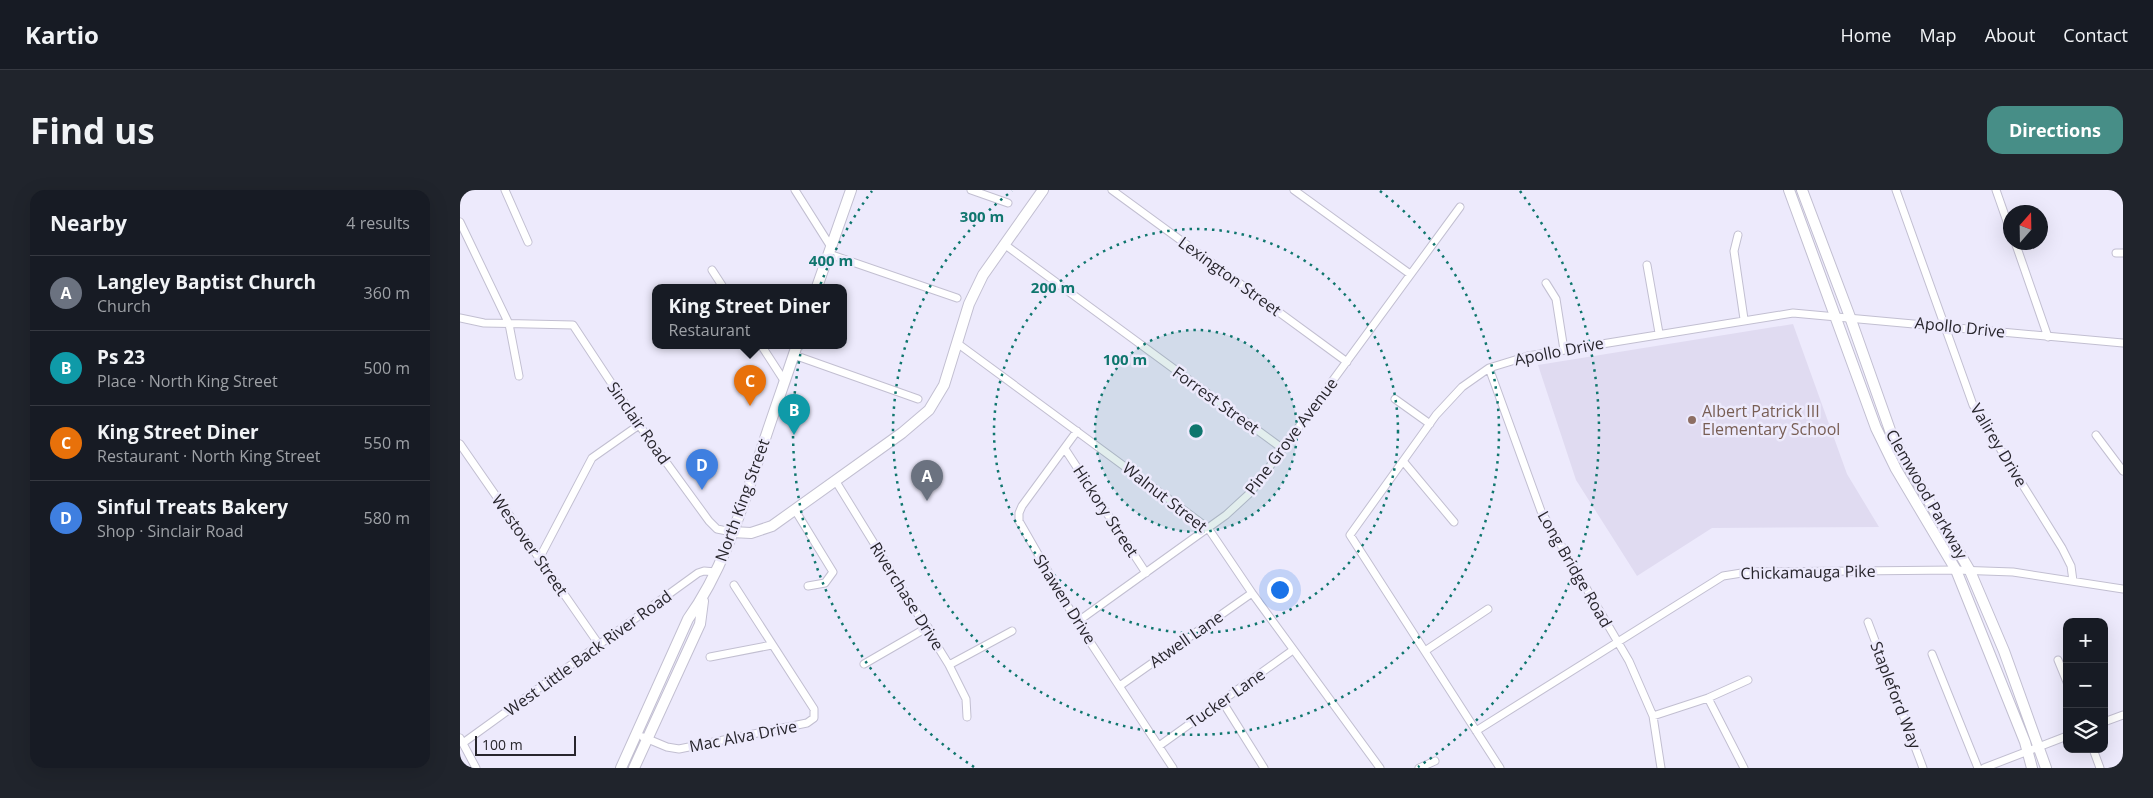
<!DOCTYPE html>
<meta charset="utf-8">
<style>
body{margin:0;font-family:"Open Sans",sans-serif;background:#20242c;color:#f1f3f6}
.controls{position:absolute;right:15px;bottom:15px;display:grid;overflow:hidden;border-radius:10px;box-shadow:0 5px 20px #0002}
.controls button{width:45px;height:45px;display:grid;place-items:center;padding:0;border:0;border-bottom:1px solid #363941;background:#171b24;color:#f1f3f6;font:25px sans-serif}
.compass{position:absolute;left:1543px;top:15px;width:45px;height:45px;border-radius:50%;background:#171b24;box-shadow:0 5px 20px #0002;rotate:20deg}
.scale{position:absolute;left:15px;bottom:12px;width:101px;box-sizing:border-box;padding-left:5px;border:2px solid #28262d;border-top:0;font-size:14px;line-height:18px;white-space:nowrap;color:#28262d;-webkit-text-stroke:4px #edeafc;paint-order:stroke}
.you{position:absolute;left:819px;top:399px;width:18px;height:18px;margin:-12px;border:4px solid #fff;border-radius:50%;background:#1a73e8;box-shadow:0 0 0 8px #1a73e833}
.badge{display:grid;place-items:center;width:32px;height:32px;border-radius:50%;background:#478e87;color:#fff;font-size:16px;font-weight:700}
.pin{position:absolute;translate:-50% -41px;filter:drop-shadow(0 1px 2px #0008)}
.pin::after{content:'';position:absolute;top:26px;width:18px;height:15px;background:inherit;clip-path:polygon(0 0,100% 0,50% 100%)}
.popup{position:absolute;left:192px;top:94px;width:195px;height:65px;box-sizing:border-box;display:grid;place-content:center;border-radius:10px;background:#171b24;filter:drop-shadow(0 1px 4px #0005);font-size:16px;white-space:nowrap;color:#9ea1a6}
.popup b{font-size:19px;color:#f1f3f6}
.popup::after{content:'';position:absolute;left:50%;top:100%;margin-left:-10px;border:10px solid transparent;border-top-color:#171b24}
.list{margin:0;padding:0;list-style:none}
h2{display:flex;justify-content:space-between;align-items:center;height:65px;margin:0;padding:0 20px;font-size:21px}
h2 small{font-size:16px;font-weight:400;color:#9ea1a6}
.list li{display:grid;grid-template-columns:32px 1fr auto;gap:15px;align-items:center;box-sizing:border-box;height:75px;padding:0 20px;border-top:1px solid #363941}
.list b{display:block;font-size:19px;white-space:nowrap}
.list p{margin:0;font-size:16px;white-space:nowrap;color:#9ea1a6}
.list em{font-size:16px;font-style:normal;color:#9ea1a6}
.icon{flex:none;width:28px;height:28px;fill:none;stroke:currentColor;stroke-width:2;stroke-linecap:round;stroke-linejoin:round}
.map{position:relative;flex:none;width:1663px;height:578px;overflow:hidden;border-radius:15px}
header{display:flex;align-items:center;gap:30px;box-sizing:border-box;height:70px;padding:0 25px;background:#171b24;border-bottom:1px solid #363941}
header strong{font-size:24px}
nav{display:flex;gap:28px;margin-inline-start:auto;font-size:18px}
.intro{display:flex;align-items:center;justify-content:space-between;box-sizing:border-box;height:120px;padding:0 30px}
h1{margin:0;font-size:35px}
.button{padding:12px 22px;border-radius:15px;background:#478e87;color:#fff;font-size:18px;font-weight:700}
main{display:flex;gap:30px;padding:0 30px}
aside{flex:1;background:#171b24;border-radius:15px;box-shadow:0 5px 20px #0002}
.map>svg:first-child{display:block}
</style>
<header>
<strong>Kartio</strong>
<nav><a>Home</a><a>Map</a><a>About</a><a>Contact</a></nav>
</header>
<div class="intro"><h1>Find us</h1><a class="button">Directions</a></div>
<main>
<aside>
<h2>Nearby<small>4 results</small></h2>
<ul class="list">
<li><span class="badge" style="background:#6b7280">A</span><div><b>Langley Baptist Church</b><p>Church</p></div><em>360 m</em></li>
<li><span class="badge" style="background:#0f9aa8">B</span><div><b>Ps 23</b><p>Place · North King Street</p></div><em>500 m</em></li>
<li><span class="badge" style="background:#e8710a">C</span><div><b>King Street Diner</b><p>Restaurant · North King Street</p></div><em>550 m</em></li>
<li><span class="badge" style="background:#3f7fe0">D</span><div><b>Sinful Treats Bakery</b><p>Shop · Sinclair Road</p></div><em>580 m</em></li>
</ul>
</aside>
<div class="map">
<svg width="1663" height="578" viewBox="0 0 1663 578">
<rect width="100%" height="100%" fill="#edeafc"/>
<path fill="#e0dbf1" d="M 1333,134 L 1387,284 L 1419,337 L 1252,338 L 1177,386 L 1116,290 L 1078,175 Z"/>
<g fill="none" stroke-linecap="round" stroke-linejoin="round">
<defs>
<path id="street" d="M 45,0 L 68,52
M 335,0 L 371,57
M 511,0 L 548,13
M 652,0 L 887,172
M 834,0 L 950,84
M 1436,0 L 1513,215 L 1602,358 L 1611,376 L 1613,391
M 1536,0 L 1550,40
M 0,32 L 49,134 L 59,186
M 1278,45 L 1274,61 L 1284,129
M 1555,52 L 1588,147
M 544,54 L 823,259
M 1656,63 L 1663,63
M 369,64 L 497,108
M 1187,75 L 1199,143
M 252,80 L 263,97
M 1086,93 L 1096,109 L 1104,160
M 0,128 L 24,133 L 113,135 L 179,235 L 249,331 L 257,339 L 272,342
M 497,153 L 748,338 L 792,403 L 920,578
M 301,155 L 325,192
M 334,165 L 458,209
M 1029,178 L 1081,321 L 1169,471 L 1193,526 L 1201,578
M 935,209 L 970,234
M 617,241 L 562,316 L 559,323 L 559,331 L 617,432 L 713,578
M 1636,245 L 1663,281
M 0,254 L 140,456
M 605,259 L 686,383
M 943,271 L 994,332
M 375,290 L 489,475 L 506,509 L 507,527
M 335,320 L 373,382 L 365,393 L 348,396
M 80,367 L 132,268 L 179,235
M 617,432 L 766,325 L 791,302 L 1000,17
M 1408,432 L 1463,578
M 965,461 L 1028,419
M 1472,464 L 1518,578
M 250,467 L 312,455
M 1598,470 L 1607,492
M 404,474 L 468,437
M 489,475 L 552,441
M 661,495 L 792,403
M 1248,508 L 1284,578
M 762,511 L 804,578
M 1193,526 L 1248,508 L 1288,490
M 1644,532 L 1663,525
M 1016,541 L 1263,386 L 1288,382 L 1496,380 L 1553,382 L 1663,399
M 183,547 L 207,557 L 219,559 L 347,533 L 354,528 L 354,519 L 274,395
M 0,548 L 16,578
M 3,553 L 238,383 L 244,381 L 256,382
M 699,556 L 833,460
M 1633,559 L 1640,578
M 959,578 L 975,571
M 1040,578 L 890,345 L 976,225 L 1002,197 L 1029,178 L 1068,166 L 1333,123 L 1663,153
M 1524,578 L 1607,546"/>
<path id="secondary" d="M 1329,0 L 1416,238 L 1436,279 L 1496,380 L 1565,552 L 1572,578
M 1342,0 L 1390,127 L 1431,243 L 1447,274 L 1510,381 L 1544,461 L 1586,578
M 357,97 L 391,0
M 272,342 L 291,343 L 312,336 L 442,243 L 469,220 L 484,195 L 509,114 L 523,85 L 583,0
M 161,578 L 228,429 C 263,380 281,321 300,264 C 312,227 325,191 337,155
M 174,578 L 240,434 L 243,411"/>
</defs>
<use href="#street" stroke="#c2bfd1" stroke-width="9"/>
<use href="#secondary" stroke="#c2bfd1" stroke-width="12"/>
<use href="#street" stroke="#fff" stroke-width="7"/>
<use href="#secondary" stroke="#fff" stroke-width="10"/>
</g>
<circle cx="736" cy="241" r="101" fill="#0f766e" fill-opacity=".12"/>
<g fill="none" stroke="#0f766e" stroke-width="2.5" stroke-dasharray="2.5 5">
<circle cx="736" cy="241" r="101"/>
<circle cx="736" cy="241" r="202"/>
<path d="M920 1A303 303 0 1 1 552 1"/>
<path d="M514 577A403 403 0 0 1 412 1M1060 1A403 403 0 0 1 958 577"/>
</g>
<circle fill="#8d6e63" stroke="#edeafc" stroke-width="2" cx="1232" cy="230" r="5"/>
<g text-anchor="middle" stroke-width="5" stroke-linejoin="round" paint-order="stroke">
<g font-size="16" fill="#28262d" stroke="#edeafc">
<text transform="translate(770 86) rotate(36)" y="6">Lexington Street</text>
<text transform="translate(1500 137) rotate(6)" y="6">Apollo Drive</text>
<text transform="translate(1099 161) rotate(-11)" y="6">Apollo Drive</text>
<text transform="translate(756 210) rotate(36)" y="6">Forrest Street</text>
<text transform="translate(179 233) rotate(55)" y="6">Sinclair Road</text>
<text transform="translate(831 246) rotate(-53)" y="6">Pine Grove Avenue</text>
<text transform="translate(1539 255) rotate(59)" y="6">Valirey Drive</text>
<text transform="translate(1467 304) rotate(60)" y="6">Clemwood Parkway</text>
<text transform="translate(705 307) rotate(38)" y="6">Walnut Street</text>
<text transform="translate(282 310) rotate(-70)" y="6">North King Street</text>
<text transform="translate(646 321) rotate(57)" y="6">Hickory Street</text>
<text transform="translate(70 355) rotate(55)" y="6">Westover Street</text>
<text transform="translate(1115 379) rotate(60)" y="6">Long Bridge Road</text>
<text transform="translate(1348 382) rotate(-1)" y="6">Chickamauga Pike</text>
<text transform="translate(447 406) rotate(58)" y="6">Riverchase Drive</text>
<text transform="translate(605 409) rotate(58)" y="6">Shawen Drive</text>
<text transform="translate(726 449) rotate(-35)" y="6">Atwell Lane</text>
<text transform="translate(128 463) rotate(-36)" y="6">West Little Back River Road</text>
<text transform="translate(1436 505) rotate(69)" y="6">Stapleford Way</text>
<text transform="translate(766 508) rotate(-35)" y="6">Tucker Lane</text>
<text transform="translate(283 546) rotate(-11)" y="6">Mac Alva Drive</text>
</g>
<g font-size="16" fill="#785e54" stroke="#edeafc" text-anchor="start">
<text x="1242" y="227">Albert Patrick III<tspan x="1242" dy="18">Elementary School</tspan></text>
</g>
</g>
<circle cx="736" cy="241" r="8" fill="#0f766e" stroke="#edeafc" stroke-width="2.5"/>
<g font-size="15" text-anchor="middle" font-weight="bold" fill="#0f766e" stroke="#edeafc" stroke-width="5" stroke-linejoin="round" paint-order="stroke">
<text x="522" y="32">300 m</text>
<text x="371" y="76">400 m</text>
<text x="593" y="103">200 m</text>
<text x="665" y="175">100 m</text>
</g>
</svg>
<div class="controls">
<button>+</button>
<button>−</button>
<button><svg class="icon" aria-label="layers" viewBox="0 0 24 24"><path d="M12 4l9 5-9 5-9-5zM3 14l9 5 9-5"/></svg></button>
</div>
<svg class="compass" viewBox="-18 -18 36 36"><path d="M0-13l5 13h-10z" fill="#e53935"/><path d="M0 13l5-13h-10z" fill="#9ea1a6"/></svg>
<div class="scale">100 m</div>
<div class="you"></div>
<div class="pin badge" style="left:467px;top:311px;background:#6b7280">A</div>
<div class="pin badge" style="left:334px;top:245px;background:#0f9aa8">B</div>
<div class="pin badge" style="left:290px;top:216px;background:#e8710a">C</div>
<div class="popup"><b>King Street Diner</b>Restaurant</div>
<div class="pin badge" style="left:242px;top:300px;background:#3f7fe0">D</div>
</div>
</main>
